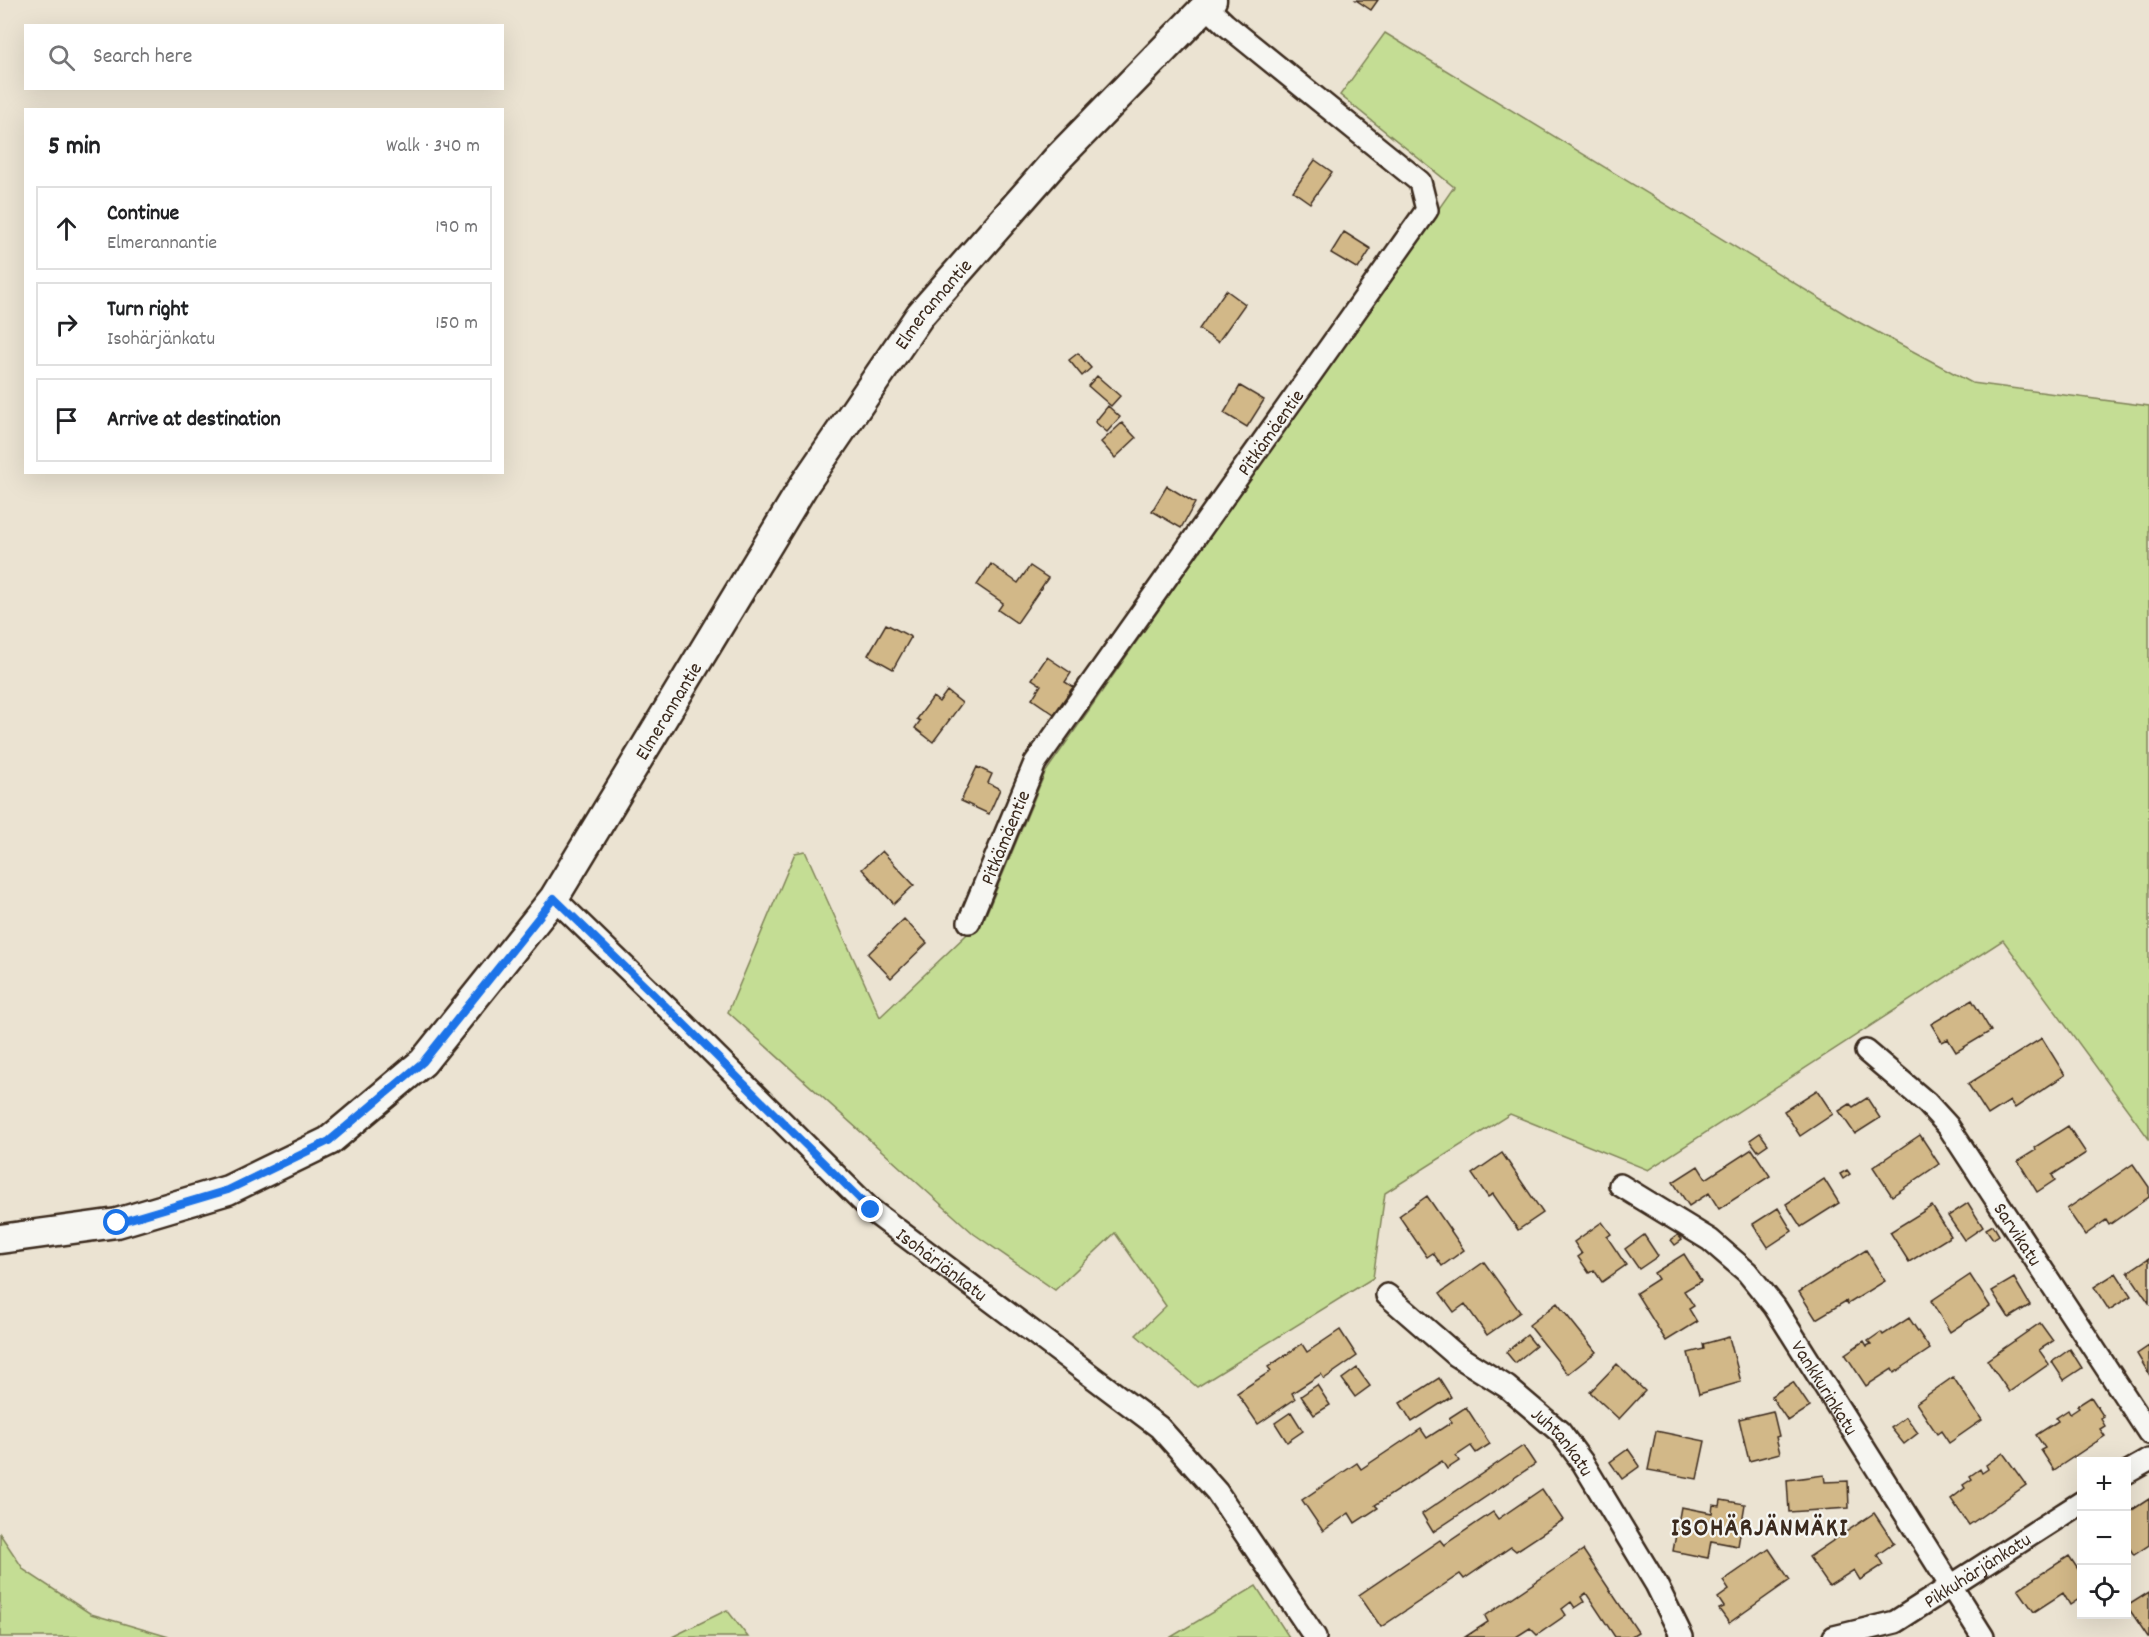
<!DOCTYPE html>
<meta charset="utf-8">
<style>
body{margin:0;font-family:Dekko,sans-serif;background:#f6f6f6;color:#202124}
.controls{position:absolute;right:18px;bottom:18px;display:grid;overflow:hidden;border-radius:0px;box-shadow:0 6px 24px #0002}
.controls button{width:54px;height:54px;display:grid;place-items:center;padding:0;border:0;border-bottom:2px solid #e0e0e0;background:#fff;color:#202124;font:30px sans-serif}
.stop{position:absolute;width:18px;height:18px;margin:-14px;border:4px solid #1a73e8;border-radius:50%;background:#fff}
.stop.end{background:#1a73e8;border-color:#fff;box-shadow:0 2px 6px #0008}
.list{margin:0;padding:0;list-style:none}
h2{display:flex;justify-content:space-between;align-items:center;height:78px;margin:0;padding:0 24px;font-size:26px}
h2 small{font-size:20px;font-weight:400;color:#757577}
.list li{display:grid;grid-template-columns:39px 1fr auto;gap:18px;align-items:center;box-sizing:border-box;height:84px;margin:0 12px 12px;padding:0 12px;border:2px solid #e0e0e0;border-radius:0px}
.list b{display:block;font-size:22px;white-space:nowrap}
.list p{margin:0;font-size:20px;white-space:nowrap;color:#757577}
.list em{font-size:20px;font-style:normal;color:#757577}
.icon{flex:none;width:33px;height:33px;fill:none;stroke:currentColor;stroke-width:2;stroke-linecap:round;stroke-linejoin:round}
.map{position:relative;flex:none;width:2149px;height:1637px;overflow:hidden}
.search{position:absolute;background:#fff;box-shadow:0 6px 24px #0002;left:24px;top:24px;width:480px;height:66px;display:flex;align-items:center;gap:15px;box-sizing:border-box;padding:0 21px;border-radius:0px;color:#757577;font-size:22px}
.panel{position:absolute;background:#fff;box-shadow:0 6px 24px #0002;left:24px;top:108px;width:480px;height:366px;border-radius:0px}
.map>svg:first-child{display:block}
</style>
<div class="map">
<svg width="2149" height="1637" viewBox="0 0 2149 1637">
<rect width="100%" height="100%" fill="#ebe3d2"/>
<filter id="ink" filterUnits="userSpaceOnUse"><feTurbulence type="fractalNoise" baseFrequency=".0167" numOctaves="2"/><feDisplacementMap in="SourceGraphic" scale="12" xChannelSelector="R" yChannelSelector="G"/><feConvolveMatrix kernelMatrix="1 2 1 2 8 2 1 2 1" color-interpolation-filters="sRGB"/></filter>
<g filter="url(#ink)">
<path fill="#c4dd94" stroke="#808459" stroke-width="1.5" d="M 1385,33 L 1853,319 L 1972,383 L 2149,406 L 2149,1139 L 2003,940 L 1648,1170 L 1510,1114 L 1385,1193 L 1373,1278 L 1197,1387 L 1136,1335 L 1166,1306 L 1115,1233 L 1055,1290 L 974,1234 L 728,1012 L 795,853 L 805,851 L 880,1017 L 985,917 L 1045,773 L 1454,187 L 1340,95 Z
M 0,1534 L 24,1570 L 91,1614 L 169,1637 L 0,1637 Z
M 1256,1586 L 1289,1637 L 1171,1637 Z
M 727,1610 L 748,1637 L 672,1637 Z"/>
<path fill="#d2b888" stroke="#3b2a1e" stroke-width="1.5" d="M 1356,0 L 1378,0 L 1371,10 Z
M 1315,160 L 1332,172 L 1310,203 L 1293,191 Z
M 1344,232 L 1371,249 L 1358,269 L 1331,253 Z
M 1226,290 L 1245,304 L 1218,342 L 1199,329 Z
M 1078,353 L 1091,368 L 1082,376 L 1069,360 Z
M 1097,376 L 1120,396 L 1111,406 L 1088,386 Z
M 1240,386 L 1264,400 L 1247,427 L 1224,413 Z
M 1108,406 L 1120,417 L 1107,432 L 1095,422 Z
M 1122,423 L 1136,438 L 1115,458 L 1101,442 Z
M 1167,486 L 1195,503 L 1181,528 L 1152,511 Z
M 991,564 L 1018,583 L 1030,566 L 1048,578 L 1017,623 L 998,610 L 1003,603 L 977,585 Z
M 886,624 L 911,637 L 893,669 L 868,655 Z
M 1047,657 L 1071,673 L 1065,682 L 1073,687 L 1054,714 L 1032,699 L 1041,685 L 1032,679 Z
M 947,691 L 962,703 L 933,742 L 915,728 L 920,721 L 917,719 L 933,697 L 939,702 Z
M 977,767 L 992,774 L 988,783 L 1000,789 L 989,814 L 961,801 Z
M 882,851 L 914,885 L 894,904 L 862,869 Z
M 904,919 L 927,943 L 891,978 L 868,954 Z
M 1972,1000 L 1991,1031 L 1956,1052 L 1948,1039 L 1942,1042 L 1931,1024 Z
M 2042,1038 L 2065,1075 L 2015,1108 L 2010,1101 L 1988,1115 L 1968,1084 Z
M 1817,1090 L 1833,1114 L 1800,1136 L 1784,1111 Z
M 1867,1098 L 1880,1118 L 1855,1134 L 1839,1111 L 1850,1104 L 1853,1107 Z
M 2068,1126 L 2086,1153 L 2052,1175 L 2055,1180 L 2037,1192 L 2018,1161 L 2036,1150 L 2035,1147 Z
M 1760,1133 L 1768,1144 L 1758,1151 L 1750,1140 Z
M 1920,1135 L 1939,1164 L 1892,1196 L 1873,1167 Z
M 1752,1149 L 1770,1176 L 1719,1209 L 1709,1193 L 1689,1206 L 1673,1182 L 1698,1166 L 1706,1179 Z
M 1502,1153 L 1543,1213 L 1518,1230 L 1493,1194 L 1488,1197 L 1472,1174 Z
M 2133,1164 L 2149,1187 L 2149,1197 L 2109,1225 L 2106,1220 L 2085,1235 L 2067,1209 Z
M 1847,1170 L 1850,1174 L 1843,1179 L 1840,1174 Z
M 1824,1179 L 1839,1203 L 1801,1227 L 1786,1204 Z
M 1427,1196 L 1464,1250 L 1442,1266 L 1433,1253 L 1427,1257 L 1399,1216 Z
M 1968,1203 L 1983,1227 L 1964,1240 L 1948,1216 Z
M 1932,1206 L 1951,1236 L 1909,1262 L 1890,1232 Z
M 1778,1208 L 1792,1231 L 1768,1247 L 1753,1224 Z
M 1602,1222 L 1611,1234 L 1607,1237 L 1626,1265 L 1602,1282 L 1594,1270 L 1589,1273 L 1578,1257 L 1582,1254 L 1574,1242 Z
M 1993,1225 L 1999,1235 L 1993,1239 L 1986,1229 Z
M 1644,1235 L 1658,1256 L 1639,1269 L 1625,1249 Z
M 1678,1235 L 1682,1240 L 1675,1245 L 1671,1240 Z
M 1866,1250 L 1885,1281 L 1848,1304 L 1846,1301 L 1816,1319 L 1799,1292 Z
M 1684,1254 L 1701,1281 L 1684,1291 L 1694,1306 L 1689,1309 L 1697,1322 L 1666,1341 L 1636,1293 L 1658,1279 L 1654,1273 Z
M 2149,1258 L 2149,1303 L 2128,1272 Z
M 1484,1262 L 1520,1312 L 1487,1335 L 1465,1304 L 1454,1312 L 1440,1293 Z
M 2116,1273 L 2131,1296 L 2109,1310 L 2094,1287 Z
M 1970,1275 L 1990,1306 L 1950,1332 L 1931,1301 Z
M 2014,1278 L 2030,1305 L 2009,1318 L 1992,1291 Z
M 1557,1303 L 1596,1352 L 1568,1374 L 1529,1325 Z
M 1909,1318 L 1930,1349 L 1894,1373 L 1892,1369 L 1866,1386 L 1845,1354 L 1864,1341 L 1867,1346 L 1871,1344 L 1868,1341 L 1881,1332 L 1883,1335 Z
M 2040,1323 L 2053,1341 L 2039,1350 L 2049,1364 L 2009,1392 L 1987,1360 Z
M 1340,1330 L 1357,1356 L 1324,1379 L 1321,1374 L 1292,1393 L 1295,1399 L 1258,1424 L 1237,1393 L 1271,1371 L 1268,1367 L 1302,1344 L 1307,1352 Z
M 1527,1335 L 1536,1346 L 1515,1363 L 1506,1352 Z
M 1729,1337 L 1741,1382 L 1699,1394 L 1688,1353 L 1704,1349 L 1703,1344 Z
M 2149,1346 L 2149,1374 L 2137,1354 Z
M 2070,1349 L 2082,1368 L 2064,1380 L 2052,1362 Z
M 1617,1364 L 1645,1391 L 1619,1419 L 1590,1392 Z
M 1357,1368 L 1370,1386 L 1355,1397 L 1342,1379 Z
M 1953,1377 L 1982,1420 L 1949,1443 L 1941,1431 L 1937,1434 L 1916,1403 Z
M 1439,1378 L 1451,1397 L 1412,1422 L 1400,1403 Z
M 1793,1382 L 1810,1407 L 1788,1421 L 1771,1396 Z
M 1317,1385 L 1330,1405 L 1314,1415 L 1301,1396 Z
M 2091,1397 L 2104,1417 L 2101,1419 L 2105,1426 L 2100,1429 L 2105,1436 L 2054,1470 L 2041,1450 L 2045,1448 L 2036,1435 L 2058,1421 L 2056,1418 L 2068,1410 L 2070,1414 L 2079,1408 L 2077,1406 Z
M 1466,1407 L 1490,1444 L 1476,1453 L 1471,1446 L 1456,1456 L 1459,1461 L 1447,1469 L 1442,1461 L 1375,1505 L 1378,1508 L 1355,1523 L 1349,1513 L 1323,1531 L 1302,1500 L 1357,1463 L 1361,1469 L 1421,1429 L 1427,1438 L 1452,1422 L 1449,1418 Z
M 1773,1411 L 1779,1436 L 1776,1437 L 1780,1453 L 1749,1461 L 1739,1419 Z
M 1291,1412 L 1303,1431 L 1287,1442 L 1275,1423 Z
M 1906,1417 L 1918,1433 L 1904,1444 L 1891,1428 Z
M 1656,1431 L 1705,1441 L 1697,1479 L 1648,1470 Z
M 1523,1446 L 1535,1464 L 1433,1532 L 1422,1514 Z
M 1628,1449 L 1640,1466 L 1622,1479 L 1610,1462 Z
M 2003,1453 L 2026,1485 L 1969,1525 L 1951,1499 L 1965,1488 L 1963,1485 L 1972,1479 L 1970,1476 L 1980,1469 L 1982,1473 L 1988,1469 L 1986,1465 Z
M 1824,1475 L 1825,1482 L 1848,1481 L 1849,1508 L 1789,1512 L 1787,1480 Z
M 1542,1489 L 1563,1520 L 1516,1551 L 1511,1547 L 1464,1579 L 1460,1574 L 1381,1627 L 1359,1595 L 1440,1540 L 1444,1545 L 1493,1512 L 1498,1519 Z
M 2149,1499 L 2149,1545 L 2134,1555 L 2126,1543 L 2126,1514 Z
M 1721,1500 L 1745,1504 L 1738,1546 L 1711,1541 L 1708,1558 L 1673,1551 L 1681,1507 L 1712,1513 L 1713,1505 L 1720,1506 Z
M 1874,1513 L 1894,1543 L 1877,1555 L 1883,1565 L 1860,1580 L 1854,1570 L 1829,1586 L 1809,1557 Z
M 1769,1549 L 1790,1580 L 1729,1623 L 1719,1609 L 1724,1607 L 1718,1598 L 1729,1590 L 1723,1581 Z
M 1583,1550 L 1638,1632 L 1630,1637 L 1615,1637 L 1586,1593 L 1581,1597 L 1584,1602 L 1575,1608 L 1571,1602 L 1562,1609 L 1566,1615 L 1537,1635 L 1530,1628 L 1516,1637 L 1465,1637 L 1488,1622 L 1485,1616 Z
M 2069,1556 L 2082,1575 L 2082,1597 L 2070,1605 L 2063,1593 L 2034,1612 L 2018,1589 Z
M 2149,1592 L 2149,1637 L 2148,1637 L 2127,1606 Z"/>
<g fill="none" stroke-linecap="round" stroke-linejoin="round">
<defs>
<g id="street">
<path id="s1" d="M 554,898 L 681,1021 L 871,1210 L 1159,1427 L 1217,1492 L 1315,1637"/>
<path id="s2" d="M 969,922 L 1035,763 L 1427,210 L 1420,182 L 1225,24 L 1206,6"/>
<path id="s3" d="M 1866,1051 L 1927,1103 L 1948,1126 L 2149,1433"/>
<path id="s4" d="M 1620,1185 L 1710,1240 L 1747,1272 L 1775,1307 L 1983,1637"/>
<path id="s5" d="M 1387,1295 L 1456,1355 L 1507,1387 L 1560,1432 L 1583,1463 L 1656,1584 L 1682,1637"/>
<path d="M 2126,1473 L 2149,1460"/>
<path id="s6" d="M 1834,1637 L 1895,1622 L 2082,1502"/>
</g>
<g id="secondary">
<path id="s7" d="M 0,1239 L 117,1223 L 228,1190 L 329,1141 L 423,1062 L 554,898 L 804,485 L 920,315 L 1057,159 L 1212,0"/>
</g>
</defs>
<use href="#street" stroke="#3b2a1e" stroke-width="26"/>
<use href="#secondary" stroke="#3b2a1e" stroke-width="33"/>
<use href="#street" stroke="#f6f6f2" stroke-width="21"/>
<use href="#secondary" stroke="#f6f6f2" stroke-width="28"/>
</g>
</g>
<g fill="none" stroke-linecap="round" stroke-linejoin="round" filter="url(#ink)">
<path stroke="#1a73e8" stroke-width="8" d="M 117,1223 L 228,1190 L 329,1141 L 423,1062 L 554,898 L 681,1021 L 871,1210"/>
</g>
<g text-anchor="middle" stroke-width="4.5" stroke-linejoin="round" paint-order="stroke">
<g font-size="20" fill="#3b2a1e" stroke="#f6f6f2">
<text dy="7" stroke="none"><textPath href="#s7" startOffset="1384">Elmerannantie</textPath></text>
<text dy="7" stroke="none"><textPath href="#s2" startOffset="578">Pitkämäentie</textPath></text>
<text dy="7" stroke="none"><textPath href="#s7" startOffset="898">Elmerannantie</textPath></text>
<text dy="7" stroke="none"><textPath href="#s2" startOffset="92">Pitkämäentie</textPath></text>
<text dy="7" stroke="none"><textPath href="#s3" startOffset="240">Sarvikatu</textPath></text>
<text dy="7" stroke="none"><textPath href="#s1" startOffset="534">Isohärjänkatu</textPath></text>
<text dy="7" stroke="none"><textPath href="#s4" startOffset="294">Vankkurinkatu</textPath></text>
<text dy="7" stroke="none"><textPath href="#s5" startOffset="230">Juhtankatu</textPath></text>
<text dy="7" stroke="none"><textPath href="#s6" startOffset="160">Pikkuhärjänkatu</textPath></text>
</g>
<g font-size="26" font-weight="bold" letter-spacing="1.5" fill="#3b2a1e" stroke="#f6f6f2">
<text x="1760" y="1535">ISOHÄRJÄNMÄKI</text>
</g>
</g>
</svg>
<div class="controls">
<button>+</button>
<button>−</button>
<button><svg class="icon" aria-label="locate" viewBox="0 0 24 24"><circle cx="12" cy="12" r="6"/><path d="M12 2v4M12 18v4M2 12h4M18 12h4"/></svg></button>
</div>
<div class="stop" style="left:117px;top:1223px"></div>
<div class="stop end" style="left:871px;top:1210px"></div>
<div class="search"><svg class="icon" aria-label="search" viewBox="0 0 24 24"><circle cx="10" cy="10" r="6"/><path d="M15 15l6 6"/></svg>Search here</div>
<section class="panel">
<h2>5 min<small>Walk · 340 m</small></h2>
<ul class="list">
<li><svg class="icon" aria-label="ahead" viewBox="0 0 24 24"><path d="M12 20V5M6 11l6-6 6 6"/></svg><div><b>Continue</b><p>Elmerannantie</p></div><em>190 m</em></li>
<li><svg class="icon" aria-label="right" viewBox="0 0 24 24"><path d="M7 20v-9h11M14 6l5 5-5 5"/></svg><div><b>Turn right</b><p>Isohärjänkatu</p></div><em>150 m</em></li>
<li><svg class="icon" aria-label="arrive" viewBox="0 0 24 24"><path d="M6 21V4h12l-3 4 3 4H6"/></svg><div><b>Arrive at destination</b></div></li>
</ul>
</section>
</div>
